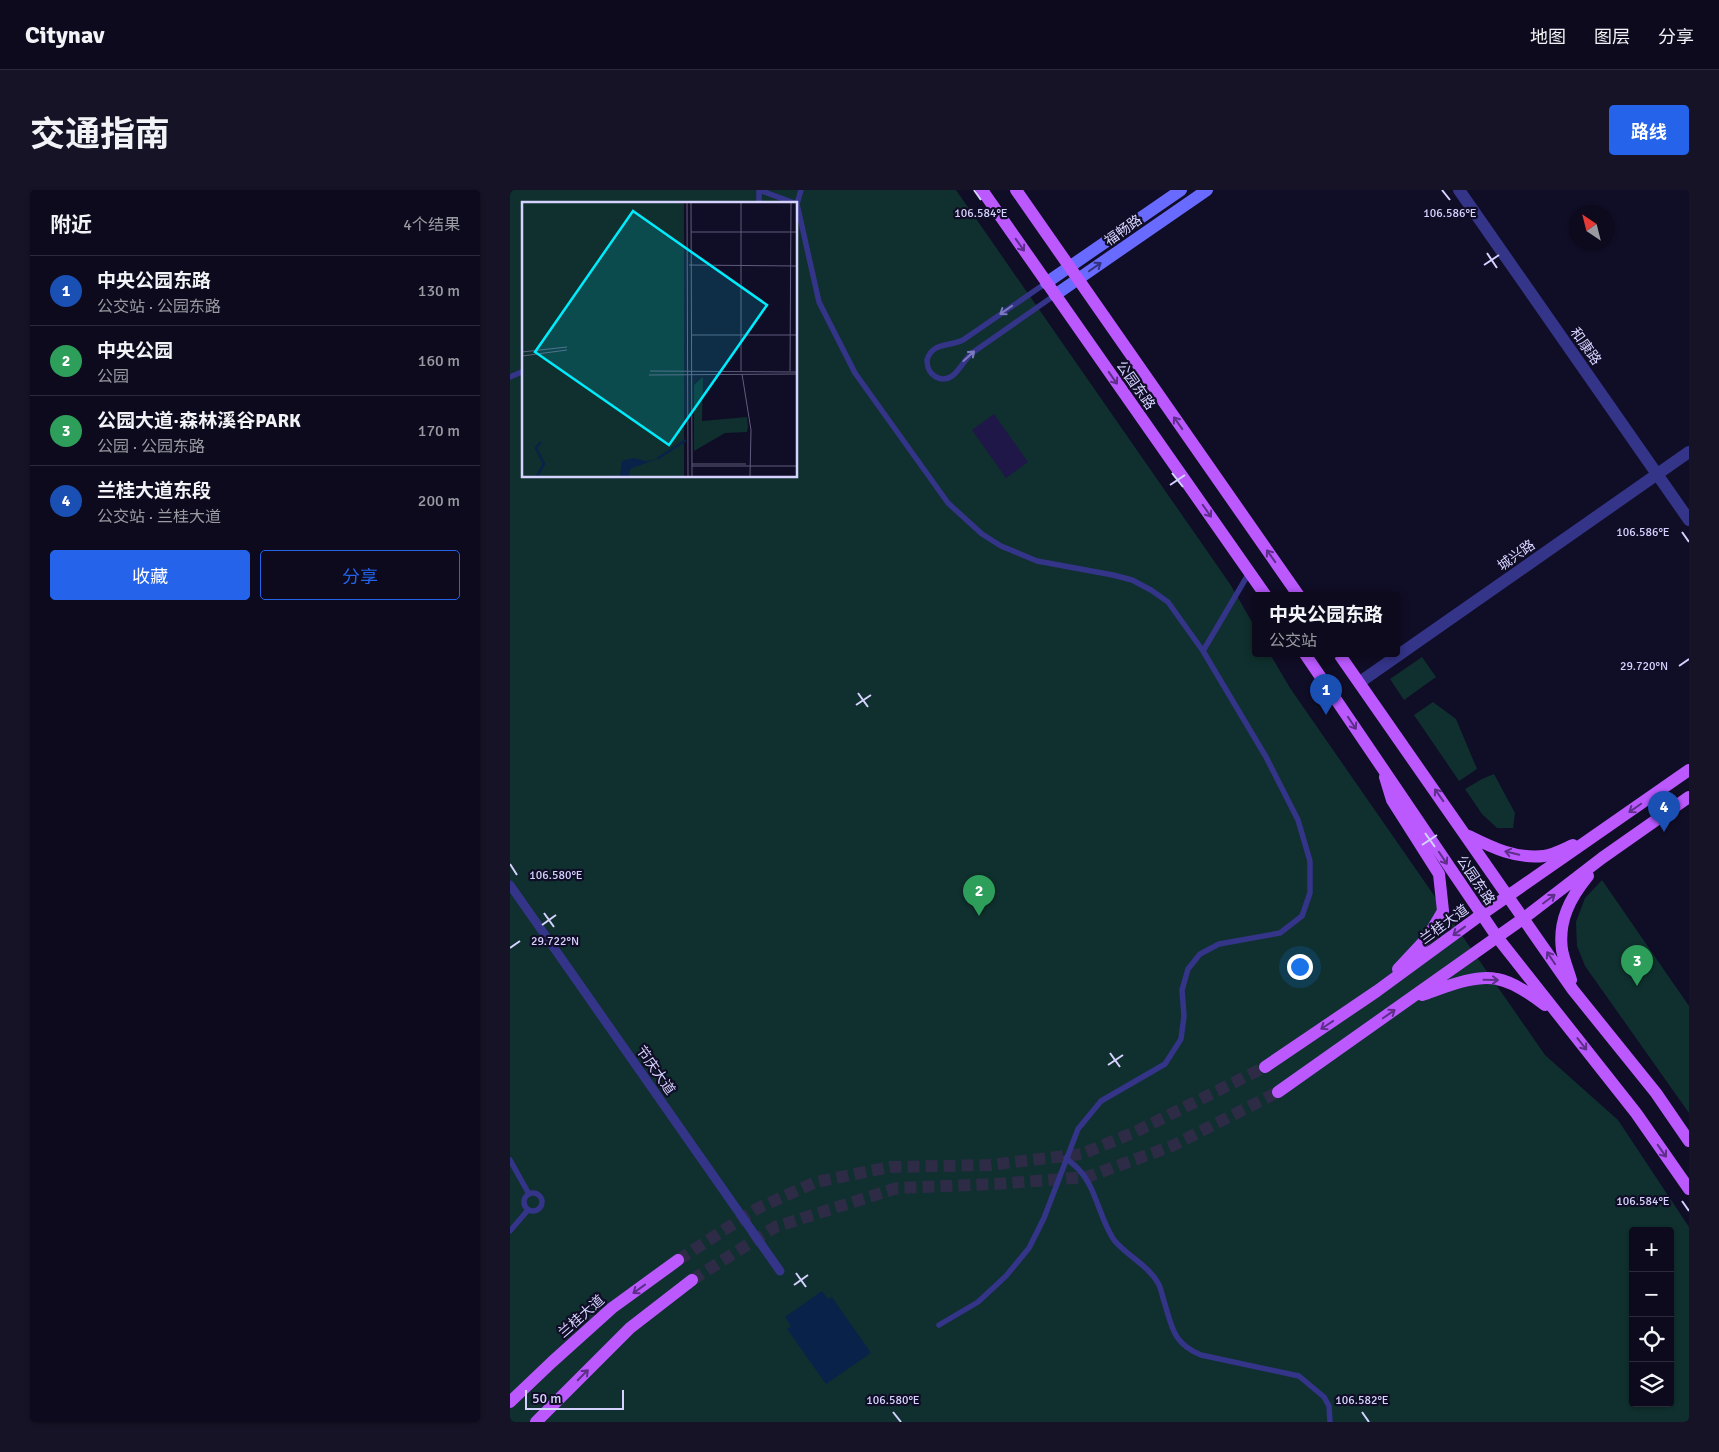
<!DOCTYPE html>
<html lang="zh">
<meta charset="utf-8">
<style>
body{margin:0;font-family:Signika,"Noto Sans SC",sans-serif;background:#151325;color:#f1f3f6}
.controls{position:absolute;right:15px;bottom:15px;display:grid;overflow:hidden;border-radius:5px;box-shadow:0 1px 4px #0004}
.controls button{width:45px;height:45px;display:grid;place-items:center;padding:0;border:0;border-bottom:1px solid #2c2b3b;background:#0c0a1c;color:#f1f3f6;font:25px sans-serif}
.compass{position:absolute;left:1059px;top:15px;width:45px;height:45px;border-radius:50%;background:#0c0a1c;box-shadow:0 1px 4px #0004;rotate:325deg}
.scale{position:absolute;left:15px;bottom:12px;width:99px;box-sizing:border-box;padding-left:5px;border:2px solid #d5d2ff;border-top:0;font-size:14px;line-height:18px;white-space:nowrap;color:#d5d2ff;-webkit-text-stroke:4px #100d26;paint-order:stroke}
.you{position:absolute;left:789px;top:776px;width:18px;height:18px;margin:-12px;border:4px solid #fff;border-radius:50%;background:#1a73e8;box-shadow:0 0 0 8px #1a73e833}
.badge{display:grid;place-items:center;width:32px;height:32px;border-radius:50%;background:#2563eb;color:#fff;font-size:16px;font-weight:700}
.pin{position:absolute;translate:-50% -41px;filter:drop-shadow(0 1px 2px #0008)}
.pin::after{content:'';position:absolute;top:26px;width:18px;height:15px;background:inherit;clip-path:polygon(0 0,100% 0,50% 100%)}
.popup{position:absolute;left:742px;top:402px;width:148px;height:65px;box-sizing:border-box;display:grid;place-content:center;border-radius:5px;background:#0c0a1c;filter:drop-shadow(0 1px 4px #0005);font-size:16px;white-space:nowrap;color:#9a9aa3}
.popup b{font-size:19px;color:#f1f3f6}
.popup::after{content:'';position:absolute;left:50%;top:100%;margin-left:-10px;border:10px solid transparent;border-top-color:#0c0a1c}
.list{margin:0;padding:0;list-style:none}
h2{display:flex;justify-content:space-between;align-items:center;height:65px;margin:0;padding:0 20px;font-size:21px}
h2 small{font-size:16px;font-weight:400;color:#9a9aa3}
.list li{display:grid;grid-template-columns:32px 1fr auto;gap:15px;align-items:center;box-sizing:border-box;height:70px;padding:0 20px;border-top:1px solid #2c2b3b}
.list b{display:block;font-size:19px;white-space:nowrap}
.list p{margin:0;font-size:16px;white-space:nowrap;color:#9a9aa3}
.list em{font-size:16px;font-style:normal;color:#9a9aa3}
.actions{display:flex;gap:10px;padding:15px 20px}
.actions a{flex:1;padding:11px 0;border:1px solid #2563eb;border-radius:5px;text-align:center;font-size:18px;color:#2563eb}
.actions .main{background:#2563eb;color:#fff}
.icon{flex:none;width:28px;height:28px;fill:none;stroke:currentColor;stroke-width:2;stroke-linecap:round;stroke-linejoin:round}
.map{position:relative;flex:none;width:1179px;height:1232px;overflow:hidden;border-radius:5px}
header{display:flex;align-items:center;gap:30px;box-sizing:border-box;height:70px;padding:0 25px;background:#0c0a1c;border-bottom:1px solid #2c2b3b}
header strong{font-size:24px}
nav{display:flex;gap:28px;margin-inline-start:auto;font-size:18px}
.intro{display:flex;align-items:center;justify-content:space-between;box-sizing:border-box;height:120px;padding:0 30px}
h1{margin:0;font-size:35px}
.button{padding:12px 22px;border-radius:5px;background:#2563eb;color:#fff;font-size:18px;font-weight:700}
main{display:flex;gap:30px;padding:0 30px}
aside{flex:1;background:#0c0a1c;border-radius:5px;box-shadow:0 1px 4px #0004}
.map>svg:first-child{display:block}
</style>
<header>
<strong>Citynav</strong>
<nav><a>地图</a><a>图层</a><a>分享</a></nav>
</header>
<div class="intro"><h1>交通指南</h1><a class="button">路线</a></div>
<main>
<aside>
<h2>附近<small>4个结果</small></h2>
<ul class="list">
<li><span class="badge" style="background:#1a4fb4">1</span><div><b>中央公园东路</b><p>公交站 · 公园东路</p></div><em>130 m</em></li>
<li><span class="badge" style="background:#2e9e5b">2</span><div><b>中央公园</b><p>公园</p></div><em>160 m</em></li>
<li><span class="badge" style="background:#2e9e5b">3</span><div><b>公园大道·森林溪谷PARK</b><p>公园 · 公园东路</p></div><em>170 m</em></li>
<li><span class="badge" style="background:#1a4fb4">4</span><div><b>兰桂大道东段</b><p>公交站 · 兰桂大道</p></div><em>200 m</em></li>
</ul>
<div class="actions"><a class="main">收藏</a><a>分享</a></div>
</aside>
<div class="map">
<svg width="1179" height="1232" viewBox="0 0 1179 1232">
<rect width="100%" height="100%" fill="#100d26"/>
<path fill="#0f302e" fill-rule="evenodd" d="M 0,0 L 446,0 L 720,394 L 746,439 L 746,464 L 760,464 L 780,498 L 1035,865 L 1108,930 L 1179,1037 L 1179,1232 L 0,1232 ZM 14,14 L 286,14 L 286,286 L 14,286 ZM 1123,1041 L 1160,1041 L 1160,1213 L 1123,1213 Z
M 912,467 L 926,487 L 894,510 L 880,489 Z
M 923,512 L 946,529 L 967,579 L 949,591 L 904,525 Z
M 984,584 L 1005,623 L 1003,638 L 987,638 L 972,624 L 955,599 L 972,589 Z
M 1092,690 L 1179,816 L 1179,923 L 1075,776 L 1067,756 L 1066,732 L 1075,708 Z"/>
<path fill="#08224a" d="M 312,1101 L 318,1109 L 322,1107 L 361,1163 L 316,1194 L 277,1139 L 281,1136 L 275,1127 Z"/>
<path fill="#1f1748" d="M 484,224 L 518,272 L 496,288 L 462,240 Z"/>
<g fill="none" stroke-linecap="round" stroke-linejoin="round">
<path stroke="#2e2b47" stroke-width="12" stroke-dasharray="12 6" stroke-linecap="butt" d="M 168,1070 L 248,1018 L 306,992 L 380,977 L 479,975 L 572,964 L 625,942 L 755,877
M 182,1090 L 265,1037 L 387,998 L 486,994 L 577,987 L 662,956 L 768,902"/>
<path stroke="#343489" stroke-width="5.5" d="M 291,0 L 287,14 L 309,112 L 345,183 L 438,313 L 472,344 L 491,356 L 527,371 L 603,385 L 622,390 L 641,400 L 658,412 L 693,461 L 756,567 L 788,630 L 800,671 L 800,703 L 792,726 L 770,743 L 709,754 L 690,764 L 678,779 L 672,800 L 674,826 L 671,849 L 655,874 L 591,911 L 568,939 L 534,1028 L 519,1058 L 496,1086 L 468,1112 L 429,1135
M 249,14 L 249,0 L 287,14
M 536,93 L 453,150 C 439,157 422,152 417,170 C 417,178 419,183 426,187 C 444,196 451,172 462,163 L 545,105
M 0,187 L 14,181
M 693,461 L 739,383
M 556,968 C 560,972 566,976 570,981 C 586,998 590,1030 604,1050 C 617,1066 638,1075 648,1093 C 651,1098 652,1105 654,1111 C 662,1137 663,1154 691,1165 L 789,1186 L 814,1207 L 819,1216 L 820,1232
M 0,970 L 19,1004
M14 1012a9 9 0 1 1 18 0a9 9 0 1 1-18 0Z
M 0,1041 L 18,1020"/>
<path stroke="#343489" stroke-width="9" d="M 0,695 L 270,1081"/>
<path stroke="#343489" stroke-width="12" d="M 949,0 L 1179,330
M 850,492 L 1179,262"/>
<path stroke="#696aff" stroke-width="12" d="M 536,93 L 671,0
M 545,105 L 697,0"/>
<path stroke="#bb59ff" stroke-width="12" d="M 472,0 L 756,406
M 506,0 L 789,406
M 795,464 L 987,747 L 1126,923 L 1179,999
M 829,464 L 1063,800 L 1146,903 L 1179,951
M 875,587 L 882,610 L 929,684 L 933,721 L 917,748 L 888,779
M 959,646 C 983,658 1006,669 1034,666 C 1043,665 1054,659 1063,655
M 1061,790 C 1058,780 1054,770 1052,760 C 1048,731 1060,708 1078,686
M 912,805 C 933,798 965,784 987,789 C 1004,792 1022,805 1035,815
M 755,877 L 867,801 L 972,724 L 1179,580
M 768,902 L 1014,728 L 1092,668 L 1179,607
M 0,1212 L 42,1172 L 102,1118 L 168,1070
M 26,1232 L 120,1138 L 182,1090"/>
</g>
<defs><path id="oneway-shaft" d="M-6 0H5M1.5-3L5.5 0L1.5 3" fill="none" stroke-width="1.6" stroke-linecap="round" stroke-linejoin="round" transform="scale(1.25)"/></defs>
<g stroke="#5d2f88">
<use href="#oneway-shaft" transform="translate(510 55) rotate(55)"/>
<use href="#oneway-shaft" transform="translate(603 188) rotate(55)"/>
<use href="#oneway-shaft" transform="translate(668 233) rotate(-125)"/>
<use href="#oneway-shaft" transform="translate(697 321) rotate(55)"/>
<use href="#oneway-shaft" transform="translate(761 366) rotate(-125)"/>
<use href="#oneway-shaft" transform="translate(842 533) rotate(56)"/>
<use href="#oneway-shaft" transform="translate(929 605) rotate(-125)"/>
<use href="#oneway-shaft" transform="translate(1125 618) rotate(145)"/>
<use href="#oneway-shaft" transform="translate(1002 663) rotate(-166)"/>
<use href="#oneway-shaft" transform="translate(933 668) rotate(56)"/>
<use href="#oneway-shaft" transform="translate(1039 709) rotate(-37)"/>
<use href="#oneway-shaft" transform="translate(949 741) rotate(144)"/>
<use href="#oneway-shaft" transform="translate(1041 768) rotate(-124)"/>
<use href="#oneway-shaft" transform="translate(981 790) rotate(1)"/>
<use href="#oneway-shaft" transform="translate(879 824) rotate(-35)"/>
<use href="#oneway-shaft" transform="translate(817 835) rotate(146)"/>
<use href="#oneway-shaft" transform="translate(1072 854) rotate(52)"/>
<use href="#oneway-shaft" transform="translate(1152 961) rotate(55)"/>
<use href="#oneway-shaft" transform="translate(129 1099) rotate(144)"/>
<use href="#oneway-shaft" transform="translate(73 1185) rotate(-45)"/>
</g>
<use stroke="#34327d" href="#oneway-shaft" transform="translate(585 77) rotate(-35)"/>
<g stroke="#7c7bbe">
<use href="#oneway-shaft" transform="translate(496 120) rotate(145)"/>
<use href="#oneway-shaft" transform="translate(459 166) rotate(-42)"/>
</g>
<path fill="none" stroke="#d5d2ff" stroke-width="2" d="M 464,0 L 471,10M 932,0 L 940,10M 977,63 L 987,78M 974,75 L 989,65M 662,283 L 673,297M 660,295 L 675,285M 1172,342 L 1179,352M 1169,476 L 1179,469M 348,503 L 358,517M 346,515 L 361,505M 915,643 L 925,657M 912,655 L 927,645M 0,674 L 7,685M 34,723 L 44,737M 32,735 L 46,725M 0,758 L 10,751M 600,863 L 610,877M 598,875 L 613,865M 1172,1011 L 1179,1021M 286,1083 L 296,1097M 284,1095 L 298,1085M 383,1222 L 391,1232M 852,1222 L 859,1232"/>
<g text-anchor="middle" stroke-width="4.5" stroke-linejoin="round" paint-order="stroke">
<g font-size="14" fill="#d5d2ff" stroke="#100d26">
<text transform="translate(613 40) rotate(-35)" y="5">福畅路</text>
<text transform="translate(1076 156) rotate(55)" y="5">和康路</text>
<text transform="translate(626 195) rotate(55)" y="5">公园东路</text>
<text transform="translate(1006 365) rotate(-35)" y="5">城兴路</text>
<text transform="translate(966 690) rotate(56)" y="5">公园东路</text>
<text transform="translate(934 734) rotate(-36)" y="5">兰桂大道</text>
<text transform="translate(146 880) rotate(55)" y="5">节庆大道</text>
<text transform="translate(71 1126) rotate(-41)" y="5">兰桂大道</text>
</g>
</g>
<g transform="translate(12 12)">
<rect width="275" height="275" fill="#100d26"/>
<path d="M 0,1 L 162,1 L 162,274 L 0,274 ZM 181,175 L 180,219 L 225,215 L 226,225 L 225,230 L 203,231 L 172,249 L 172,183 Z" fill="#0f302e"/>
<path d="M 111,256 L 124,259 L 135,257 L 108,267 L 107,274 L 98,274 L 100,259 Z" fill="#08224a"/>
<path fill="none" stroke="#08224a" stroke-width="2.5" d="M 135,257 L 164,238M 15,274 L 22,262 L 14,246 L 19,240"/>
<path fill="none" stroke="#5f5c7d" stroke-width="1" d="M 165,1 L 166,274M 169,1 L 170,274M 169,30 L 275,30M 167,63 L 275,64M 169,133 L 275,133M 0,150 L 45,145M 0,154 L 45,148M 128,169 L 275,170M 219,169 L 219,1M 268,169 L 269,1M 220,172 L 229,228 L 228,274M 127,173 L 275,172M 170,262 L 224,262M 170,264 L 275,264"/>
<path fill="#00ecfd" fill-opacity="0.15" stroke="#00ecfd" stroke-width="2.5" d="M 111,9 L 245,103 L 147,243 L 13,150 Z"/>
<rect width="275" height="275" fill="none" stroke="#d5d2ff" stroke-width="2.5"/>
</g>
<g font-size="12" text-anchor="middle" fill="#d5d2ff" stroke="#100d26" stroke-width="4.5" stroke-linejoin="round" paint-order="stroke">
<text x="471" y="27">106.584°E</text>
<text x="940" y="27">106.586°E</text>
<text x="1133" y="346">106.586°E</text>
<text x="1134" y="480">29.720°N</text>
<text x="46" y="689">106.580°E</text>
<text x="45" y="755">29.722°N</text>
<text x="1133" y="1015">106.584°E</text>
<text x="383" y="1214">106.580°E</text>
<text x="852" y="1214">106.582°E</text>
</g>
</svg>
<div class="controls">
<button>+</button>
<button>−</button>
<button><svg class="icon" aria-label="locate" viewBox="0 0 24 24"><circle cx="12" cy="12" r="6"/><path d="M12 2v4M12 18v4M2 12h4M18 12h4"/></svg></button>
<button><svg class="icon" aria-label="layers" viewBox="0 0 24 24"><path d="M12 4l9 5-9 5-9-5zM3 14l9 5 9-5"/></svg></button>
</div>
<svg class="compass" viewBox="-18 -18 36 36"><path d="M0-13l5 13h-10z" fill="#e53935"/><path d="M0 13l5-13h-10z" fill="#9a9aa3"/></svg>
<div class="scale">50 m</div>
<div class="you"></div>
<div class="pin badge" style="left:816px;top:525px;background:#1a4fb4">1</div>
<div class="popup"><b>中央公园东路</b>公交站</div>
<div class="pin badge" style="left:469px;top:726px;background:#2e9e5b">2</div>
<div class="pin badge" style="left:1127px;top:796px;background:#2e9e5b">3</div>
<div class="pin badge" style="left:1154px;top:642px;background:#1a4fb4">4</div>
</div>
</main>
